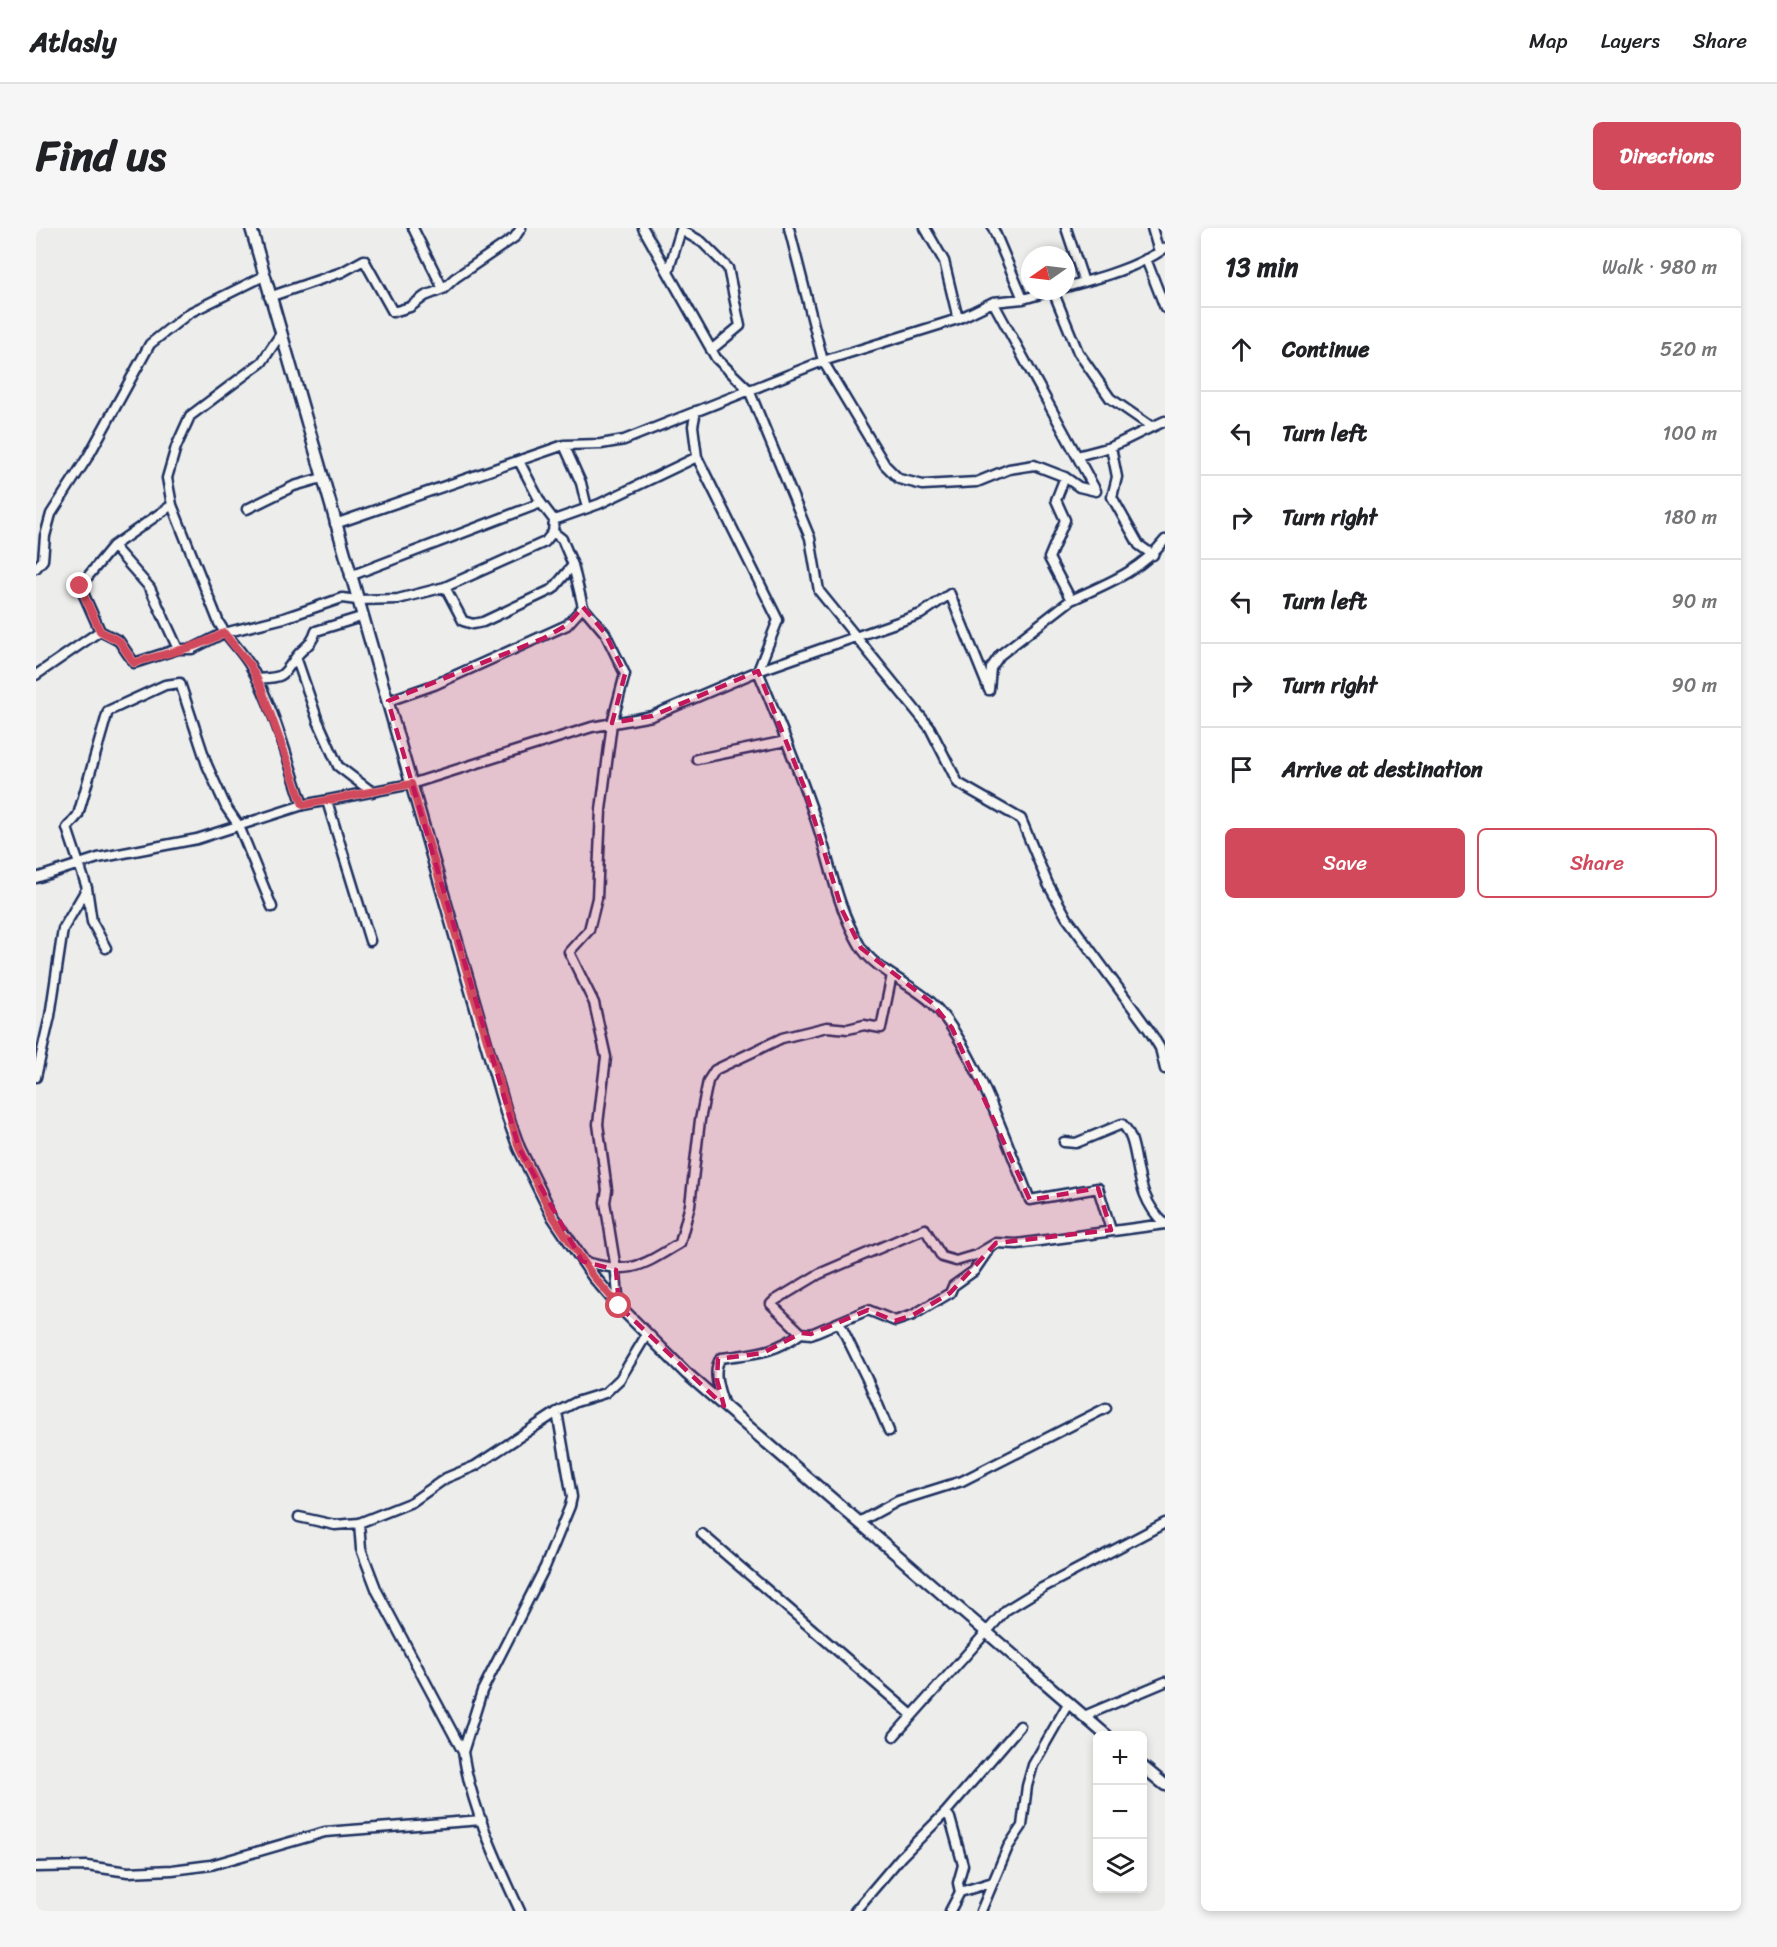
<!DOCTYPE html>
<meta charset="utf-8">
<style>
body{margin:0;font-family:Sriracha,sans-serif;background:#f6f6f6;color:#202124}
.controls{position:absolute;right:18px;bottom:18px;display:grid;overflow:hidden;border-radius:9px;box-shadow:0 3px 9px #0003}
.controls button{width:54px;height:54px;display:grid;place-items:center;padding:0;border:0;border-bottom:2px solid #e0e0e0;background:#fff;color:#202124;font:30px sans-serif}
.compass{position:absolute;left:985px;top:18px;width:54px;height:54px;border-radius:50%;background:#fff;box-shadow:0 3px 9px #0003;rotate:256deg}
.stop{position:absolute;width:18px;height:18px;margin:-14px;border:4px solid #d1495b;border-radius:50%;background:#fff}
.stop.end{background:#d1495b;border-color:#fff;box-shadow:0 2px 6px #0008}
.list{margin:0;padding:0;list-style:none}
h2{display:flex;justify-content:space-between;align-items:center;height:78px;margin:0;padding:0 24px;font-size:26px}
h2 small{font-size:20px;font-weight:400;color:#757577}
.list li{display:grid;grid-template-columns:39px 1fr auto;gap:18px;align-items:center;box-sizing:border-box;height:84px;padding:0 24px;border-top:2px solid #e0e0e0}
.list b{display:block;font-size:22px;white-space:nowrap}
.list em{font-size:20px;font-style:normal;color:#757577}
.actions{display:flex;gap:12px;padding:18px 24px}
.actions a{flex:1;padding:14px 0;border:2px solid #d1495b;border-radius:9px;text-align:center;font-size:21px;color:#d1495b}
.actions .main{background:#d1495b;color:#fff}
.icon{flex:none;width:33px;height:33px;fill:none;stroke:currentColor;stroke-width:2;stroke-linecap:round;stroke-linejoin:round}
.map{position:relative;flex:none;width:1129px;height:1683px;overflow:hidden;border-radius:9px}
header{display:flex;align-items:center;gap:36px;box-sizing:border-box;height:84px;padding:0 30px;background:#fff;border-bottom:2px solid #e0e0e0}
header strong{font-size:28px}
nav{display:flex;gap:33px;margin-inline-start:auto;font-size:21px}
.intro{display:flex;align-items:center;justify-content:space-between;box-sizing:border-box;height:144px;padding:0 36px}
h1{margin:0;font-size:42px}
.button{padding:15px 27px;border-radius:9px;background:#d1495b;color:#fff;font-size:21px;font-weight:700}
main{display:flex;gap:36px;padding:0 36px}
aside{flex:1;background:#fff;border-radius:9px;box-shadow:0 3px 9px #0003}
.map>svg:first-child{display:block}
</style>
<header>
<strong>Atlasly</strong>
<nav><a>Map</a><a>Layers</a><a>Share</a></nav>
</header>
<div class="intro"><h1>Find us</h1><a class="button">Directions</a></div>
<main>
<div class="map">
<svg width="1129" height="1683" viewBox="0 0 1129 1683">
<rect width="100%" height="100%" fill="#edeeec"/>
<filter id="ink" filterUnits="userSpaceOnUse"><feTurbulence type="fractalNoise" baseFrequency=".0167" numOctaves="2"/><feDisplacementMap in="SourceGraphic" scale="12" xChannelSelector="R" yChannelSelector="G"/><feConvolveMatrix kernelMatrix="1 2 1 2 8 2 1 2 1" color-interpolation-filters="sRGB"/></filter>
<g filter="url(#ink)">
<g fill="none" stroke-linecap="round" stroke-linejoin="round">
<defs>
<path id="minor" d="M 377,0 L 407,61
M 607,0 L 680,130 L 713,162 L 774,310 L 783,363 L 894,500 L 922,555 L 985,591 L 1012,656 L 1031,690 L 1113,802 L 1124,820 L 1129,841
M 753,0 L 787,133 L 849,237 L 863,251 L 887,257 L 941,254 L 973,241 L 998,237 L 1029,249 L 1043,259 L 1060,263
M 889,0 L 908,33 L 922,91
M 957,0 L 987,71
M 1030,0 L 1048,54
M 1116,0 L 1123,24
M 1110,31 L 1129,80
M 632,44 L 645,2 L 666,14 L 692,40 L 704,98 L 675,122
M 1030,59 C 1063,50 1101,40 1129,20
M 1017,63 L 1042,124 L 1074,170 L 1116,199 L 1129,193
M 233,69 L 306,44 L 328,32 L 357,84 L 374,79 L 389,68 L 407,61 L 419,50 L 479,9 L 485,0
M 957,74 L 1060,263
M 660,183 L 657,198 L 661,229 L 742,392 L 722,443 C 743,494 764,544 781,596 C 795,638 801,678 823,716 C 837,742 877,756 897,776 C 938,818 971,916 994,972 L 1062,960 L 1075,1002
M 528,217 L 545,255 L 551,280
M 1075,219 L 1081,249 L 1076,269 L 1103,317 L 1117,327
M 1041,228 L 1075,219 L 1116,199
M 483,233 L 505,275 L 518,292
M 136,277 L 183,395 C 192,411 207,424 215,439 C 239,481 251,532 267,577
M 211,281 L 258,258 L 286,250
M 299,296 L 528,217 L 565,216 L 588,212 L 787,133 L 922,91 L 957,74 L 987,71 L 1015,63
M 77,318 L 114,360 L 142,421 L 156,421 L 188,405 L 248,390 L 306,370 L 321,372 L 362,371 L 409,359 L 509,314 L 517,304 L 518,292 L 563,276 L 661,229
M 0,340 L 7,332 L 9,308 L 15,286 L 53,227 L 114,116 L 153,85 L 228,48
M 314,348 L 505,275
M 409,359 L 427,393 L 437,396 L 447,394 L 517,361 L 537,337 L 526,311 L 517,304
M 1035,372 C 1070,356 1105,343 1129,312
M 547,379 L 569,405 L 589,446 L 576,495 L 565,582 L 561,670 L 553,702 L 533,724 L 558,775 L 570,829 L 562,896 L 571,962 L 569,974 L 579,1035 L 583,1078
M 142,421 L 98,435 L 83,413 L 64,403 L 44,358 L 77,318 L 136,277 L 131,250 L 140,219 L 154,188 L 226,134 L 244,107
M 260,429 L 282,493 L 302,538 L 336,564
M 0,447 L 64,403
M 221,451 C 248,449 245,450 260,429 C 268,418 275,419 280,403 L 325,389
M 352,473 L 398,457 L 531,397 L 547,379 L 537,337
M 661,531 L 750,513
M 291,573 L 334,713
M 0,650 L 62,630 L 161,611 L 267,577 L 375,556 L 556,499 L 616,488 L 722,443 L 885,386 L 914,366 L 953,462 L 955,440 L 964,427 L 1035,372 L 1013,330 L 1029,292 L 1020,272 L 1029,249
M 51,660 L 56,694 L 70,720
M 0,849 L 14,788 L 27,701 L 51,660 L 31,600 L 42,587 L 72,483 L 129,457 L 144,455 L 171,537 L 190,579 L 203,598 L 236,679
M 1028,914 L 1040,915 L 1086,896 C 1107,915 1093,964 1129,996
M 546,1033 C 596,1046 601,1041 644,1015 L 654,977 L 664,892 L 672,853 L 679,842 L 746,810 L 791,799 L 812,801 L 828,797 L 845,800 L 856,747
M 803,1094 L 832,1153 L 853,1203
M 765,1105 L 775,1106 L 832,1082 L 859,1093 L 877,1087 L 914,1065 L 917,1058 L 938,1043 L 951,1024
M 688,1178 C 684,1164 675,1143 685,1130 C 718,1125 737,1126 765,1105 L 735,1076 L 738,1073 L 783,1046 L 881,1004 L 889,1001 L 906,1029 L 920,1033 L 940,1027 L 960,1015 L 981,1016 L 1129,996
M 263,1289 L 299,1297 L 323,1295 L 376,1274 L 410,1250 L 439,1238 L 521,1184 L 540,1174 L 569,1165 L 584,1151 L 611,1106
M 823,1294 L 862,1273 L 926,1253 L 1070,1180
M 323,1295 L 325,1321 L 341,1363 L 427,1524 C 435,1579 461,1633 484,1683
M 666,1306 L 876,1487
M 1048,1488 L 1129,1454
M 858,1508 L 970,1382 L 1006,1360 L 1129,1295
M 427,1524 L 446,1463 L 509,1339 L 534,1278 L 536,1269 L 521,1184
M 910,1584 L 914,1590 L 927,1637 L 922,1655 L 924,1664
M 0,1639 L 51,1638 L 92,1644 L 136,1642 L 175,1637 L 289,1604 L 446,1592
M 819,1683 L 865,1629 L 910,1584 L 984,1498
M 914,1683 L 924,1664 L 957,1654
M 945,1683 L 972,1619 L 986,1598 L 991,1558 L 997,1537 L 1033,1474"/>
<path id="tertiary" d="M 215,0 L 470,884 L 483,920 L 516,987 L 557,1048 L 583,1078 L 650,1145 L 1071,1508
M 1106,1538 L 1129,1557"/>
</defs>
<use href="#minor" stroke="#1b2f5e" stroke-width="13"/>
<use href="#tertiary" stroke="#1b2f5e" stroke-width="15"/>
<use href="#minor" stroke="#f6f6f2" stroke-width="8"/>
<use href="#tertiary" stroke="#f6f6f2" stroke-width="10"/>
</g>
</g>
<g fill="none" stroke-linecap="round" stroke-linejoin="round" filter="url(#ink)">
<path stroke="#d1495b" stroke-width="8" d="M 44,358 L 64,403 L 83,413 L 98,435 C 129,425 159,421 188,405 L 214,437 L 225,459 L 267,577 L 375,556 L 483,920 L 516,987 L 557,1048 L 583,1078"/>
</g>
<path fill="#c2185b" fill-opacity="0.2" stroke="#c2185b" stroke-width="4.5" stroke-dasharray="12 8" stroke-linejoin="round" d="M 547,379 L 569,405 L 589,446 L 576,495 L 616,488 L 722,443 L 769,561 L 806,682 L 825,720 L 896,775 L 916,800 L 994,972 L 1062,960 L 1075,1002 L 960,1015 L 914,1065 L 877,1087 L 859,1093 L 832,1082 L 775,1106 L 765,1105 L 727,1125 L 682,1131 L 681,1152 L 688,1178 L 583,1078 L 580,1042 L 546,1033 L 483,920 L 352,473 L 508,410 L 531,397 Z"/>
</svg>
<div class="controls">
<button>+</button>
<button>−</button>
<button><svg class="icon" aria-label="layers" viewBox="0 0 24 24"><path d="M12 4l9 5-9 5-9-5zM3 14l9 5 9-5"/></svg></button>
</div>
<svg class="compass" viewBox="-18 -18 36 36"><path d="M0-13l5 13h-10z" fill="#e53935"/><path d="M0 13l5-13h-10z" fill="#757577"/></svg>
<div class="stop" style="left:583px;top:1078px"></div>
<div class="stop end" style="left:44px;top:358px"></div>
</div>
<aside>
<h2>13 min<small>Walk · 980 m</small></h2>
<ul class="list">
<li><svg class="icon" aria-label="ahead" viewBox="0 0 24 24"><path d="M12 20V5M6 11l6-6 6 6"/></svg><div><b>Continue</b></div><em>520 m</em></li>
<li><svg class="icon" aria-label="left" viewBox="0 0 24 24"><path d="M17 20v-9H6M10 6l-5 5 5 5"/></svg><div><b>Turn left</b></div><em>100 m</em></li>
<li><svg class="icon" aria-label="right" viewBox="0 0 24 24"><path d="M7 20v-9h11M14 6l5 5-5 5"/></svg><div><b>Turn right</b></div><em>180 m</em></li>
<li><svg class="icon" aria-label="left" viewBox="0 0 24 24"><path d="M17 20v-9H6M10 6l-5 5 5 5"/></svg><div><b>Turn left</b></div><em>90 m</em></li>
<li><svg class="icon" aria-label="right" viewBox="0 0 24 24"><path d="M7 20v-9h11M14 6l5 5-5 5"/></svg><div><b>Turn right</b></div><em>90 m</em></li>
<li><svg class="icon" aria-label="arrive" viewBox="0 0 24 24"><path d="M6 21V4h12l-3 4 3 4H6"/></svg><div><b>Arrive at destination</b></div></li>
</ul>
<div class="actions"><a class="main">Save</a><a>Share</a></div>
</aside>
</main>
